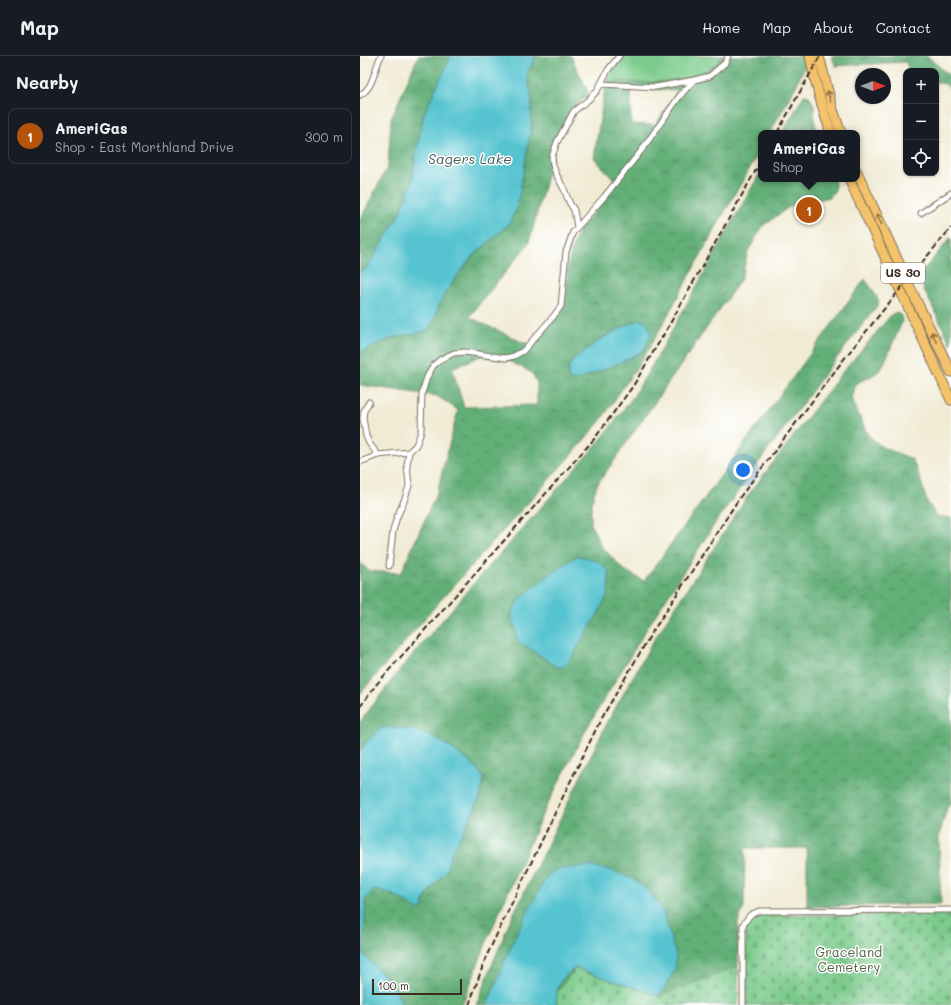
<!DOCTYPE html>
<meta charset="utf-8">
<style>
body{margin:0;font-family:Mali,sans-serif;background:#20242c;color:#f1f3f6}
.controls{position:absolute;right:12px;top:12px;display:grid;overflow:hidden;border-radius:8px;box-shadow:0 1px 3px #0004}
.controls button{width:36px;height:36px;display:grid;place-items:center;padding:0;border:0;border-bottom:1px solid #363941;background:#171b24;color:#f1f3f6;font:20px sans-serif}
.compass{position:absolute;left:495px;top:12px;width:36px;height:36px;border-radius:50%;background:#171b24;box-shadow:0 1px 3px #0004;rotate:90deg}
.scale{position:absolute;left:12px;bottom:10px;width:90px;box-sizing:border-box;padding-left:4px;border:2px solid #3b2a1e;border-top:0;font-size:11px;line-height:14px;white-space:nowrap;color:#3b2a1e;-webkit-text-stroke:3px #fff;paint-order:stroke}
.you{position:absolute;left:383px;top:414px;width:14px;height:14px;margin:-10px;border:3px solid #fff;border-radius:50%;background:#1a73e8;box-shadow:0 0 0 6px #1a73e833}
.badge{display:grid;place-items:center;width:26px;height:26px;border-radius:50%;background:#b45309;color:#fff;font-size:13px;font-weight:700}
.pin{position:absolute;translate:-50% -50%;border:2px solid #fff;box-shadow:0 1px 4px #0006}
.popup{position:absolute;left:398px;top:74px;width:102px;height:52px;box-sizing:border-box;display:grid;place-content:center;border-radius:8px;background:#171b24;filter:drop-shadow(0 1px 3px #0005);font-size:13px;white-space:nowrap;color:#9ea1a6}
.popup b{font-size:15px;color:#f1f3f6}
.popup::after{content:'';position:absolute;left:50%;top:100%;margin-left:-8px;border:8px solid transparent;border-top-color:#171b24}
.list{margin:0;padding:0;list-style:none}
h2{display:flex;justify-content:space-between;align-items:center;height:52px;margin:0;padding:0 16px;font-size:17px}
h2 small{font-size:13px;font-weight:400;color:#9ea1a6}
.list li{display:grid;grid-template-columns:26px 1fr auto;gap:12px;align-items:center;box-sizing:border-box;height:56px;margin:0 8px 8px;padding:0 8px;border:1px solid #363941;border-radius:8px}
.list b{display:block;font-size:15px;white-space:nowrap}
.list p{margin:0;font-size:13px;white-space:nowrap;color:#9ea1a6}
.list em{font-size:13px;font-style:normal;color:#9ea1a6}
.icon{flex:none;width:22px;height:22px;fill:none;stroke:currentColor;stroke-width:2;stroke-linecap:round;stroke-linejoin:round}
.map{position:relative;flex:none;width:591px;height:949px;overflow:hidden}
header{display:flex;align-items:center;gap:24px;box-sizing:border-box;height:56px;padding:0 20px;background:#171b24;border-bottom:1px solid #363941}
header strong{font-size:19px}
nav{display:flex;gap:22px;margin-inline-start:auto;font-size:14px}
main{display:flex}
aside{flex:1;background:#171b24}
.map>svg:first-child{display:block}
</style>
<header>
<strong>Map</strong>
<nav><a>Home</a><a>Map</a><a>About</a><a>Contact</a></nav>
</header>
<main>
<aside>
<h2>Nearby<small></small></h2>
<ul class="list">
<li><span class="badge">1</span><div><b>AmeriGas</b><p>Shop · East Morthland Drive</p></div><em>300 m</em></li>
</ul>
</aside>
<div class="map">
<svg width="591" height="949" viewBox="0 0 591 949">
<defs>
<pattern id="forest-crowns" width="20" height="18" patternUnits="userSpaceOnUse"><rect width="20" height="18" fill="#64af78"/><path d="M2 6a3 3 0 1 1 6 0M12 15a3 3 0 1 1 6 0" fill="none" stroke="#548f62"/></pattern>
<pattern id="cemetery-stones" width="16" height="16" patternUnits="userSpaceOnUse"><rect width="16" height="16" fill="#7bcb8c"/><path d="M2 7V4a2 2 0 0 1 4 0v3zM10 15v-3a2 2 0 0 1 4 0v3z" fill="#6bae78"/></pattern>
</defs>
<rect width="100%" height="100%" fill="#fff"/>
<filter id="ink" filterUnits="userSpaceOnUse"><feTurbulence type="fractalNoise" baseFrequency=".025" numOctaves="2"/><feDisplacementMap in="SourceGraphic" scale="8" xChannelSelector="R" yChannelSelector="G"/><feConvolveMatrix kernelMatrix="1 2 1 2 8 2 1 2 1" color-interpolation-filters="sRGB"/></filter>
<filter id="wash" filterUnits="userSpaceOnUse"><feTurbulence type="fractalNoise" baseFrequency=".012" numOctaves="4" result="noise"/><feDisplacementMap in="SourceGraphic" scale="16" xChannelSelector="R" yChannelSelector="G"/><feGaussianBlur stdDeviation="0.9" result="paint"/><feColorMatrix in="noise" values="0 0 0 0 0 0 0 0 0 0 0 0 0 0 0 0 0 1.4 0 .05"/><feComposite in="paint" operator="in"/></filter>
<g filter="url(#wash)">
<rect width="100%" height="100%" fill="#f1ebd4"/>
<path fill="#7bcb8c" stroke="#5b7a55" d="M 262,0 L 363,0 C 340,32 280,27 246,25 L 260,4 Z"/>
<path fill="url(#forest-crowns)" stroke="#506c4b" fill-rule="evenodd" d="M 58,0 L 91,0 L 64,58 L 57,92 L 52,126 L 40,158 L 7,211 L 0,217 L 0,164 L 28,110 L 31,63 Z
M 176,0 L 211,0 L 229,38 L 209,56 L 195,84 L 189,112 L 169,187 L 109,261 L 160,285 L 174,290 L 202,254 L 206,243 L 208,210 L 212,193 L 219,174 L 258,128 L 234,102 L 246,25 C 280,27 340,32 363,0 L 443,0 L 446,7 L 436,30 L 410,77 L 401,77 L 401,93 L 360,164 L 294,284 L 279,308 L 241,364 L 220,389 L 79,546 L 0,638 L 0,506 L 9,515 L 41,517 L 77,436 L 98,354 L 77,340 L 0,329 L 0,297 L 31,282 L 54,278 L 74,264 L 81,244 L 96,221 L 112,201 L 149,168 L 157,152 L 171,73 L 172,43 L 167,18 ZM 271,33 L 318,34 L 295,69 L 271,68 ZM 279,264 L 287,287 L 284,294 L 262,306 L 216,302 L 228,292 L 243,281 ZM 121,300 L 149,305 L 172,317 L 177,327 L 177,349 L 104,351 L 92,312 Z
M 471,0 L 567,0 L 591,21 L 591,34 L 586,28 L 576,26 L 576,15 L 549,15 L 546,6 L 476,10 Z
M 444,39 L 449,40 L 454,49 L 455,68 L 458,77 L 422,77 Z
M 401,115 L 401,123 L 474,123 L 475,128 L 475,134 L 470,141 L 429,151 L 403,170 L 388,195 L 381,223 L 237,429 L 231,447 L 231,469 L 242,491 L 263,513 L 284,525 L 505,223 L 514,236 L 519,245 L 517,250 L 469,312 L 396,410 L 356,466 L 289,569 L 228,670 L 183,757 L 129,880 L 102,949 L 42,949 C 36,928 17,913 3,898 L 6,842 L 14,834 C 31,836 44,845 58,854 L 63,852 L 64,844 L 75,828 L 86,816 L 91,798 L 102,778 L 120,741 L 124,722 L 113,708 L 90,691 L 73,681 L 8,684 L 0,696 L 0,666 L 38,616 L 110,532 L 243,381 L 273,341 L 296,303 ZM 217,500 L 225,501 L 249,516 L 249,528 L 248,538 L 239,556 L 197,611 L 166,590 L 158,587 C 156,578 156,569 151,561 L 155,550 L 164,539 L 190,518 Z
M 591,181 L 591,289 L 558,221 Z
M 537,256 L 541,260 L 542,266 L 522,312 L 515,318 L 495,328 L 491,342 L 508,379 L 522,391 L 552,403 L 560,422 L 567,446 L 577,460 L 589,462 L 591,462 L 591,748 L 588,749 L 579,780 L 581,848 L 447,851 L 447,792 L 385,792 L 384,851 L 378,866 L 378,910 L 370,920 L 334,940 L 198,942 L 198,932 L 204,921 L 215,912 L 299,940 L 316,900 L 304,858 L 297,846 L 288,834 L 272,822 L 250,814 L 229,810 L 210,812 L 195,814 L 187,820 L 154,883 L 127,949 L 116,949 L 149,867 L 247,667 L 293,585 L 389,438 L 481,318 L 532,258 Z"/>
<path fill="url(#cemetery-stones)" stroke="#5b7a55" d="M 591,858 L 591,949 L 386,949 L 386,876 C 388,865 393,861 403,859 Z
M 378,910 L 378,949 L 187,949 L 215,912 L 299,940 Z"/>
<path fill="#57c4d0" stroke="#497777" d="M 91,0 L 176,0 L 167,18 L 172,43 L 171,73 L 157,152 L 149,168 L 112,201 L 96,221 L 81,244 L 74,264 L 68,274 L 54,278 L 31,282 L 0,297 L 0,217 L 7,211 L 40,158 L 52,126 L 57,92 L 64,58 Z
M 279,264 L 284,265 L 288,267 L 291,278 L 284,294 L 262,306 L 220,323 L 214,325 L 209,323 C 208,319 208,315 209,311 C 211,306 216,302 220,299 C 238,283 257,273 279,264 Z
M 217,500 L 225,501 L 239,506 L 249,516 L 248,538 L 239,556 L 208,607 L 203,611 L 197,611 L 166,590 L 158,587 C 156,578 156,569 151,561 L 155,550 L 164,539 L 190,518 Z
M 33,671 L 52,674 L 73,681 L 90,691 L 113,708 L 124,722 L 120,741 L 102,778 L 91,798 L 86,816 L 75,828 L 64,844 L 63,852 L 58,854 C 44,845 31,835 14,834 L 6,842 L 3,898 C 17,913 36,928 42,949 L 0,949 L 0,696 L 8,684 L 21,672 Z
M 229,810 L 250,814 L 272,822 L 288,834 L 297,846 L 304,858 L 316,900 L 315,914 L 299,940 L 215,912 C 208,918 200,923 198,932 C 196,937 197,944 196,949 L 127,949 L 154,883 L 176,840 L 187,820 L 195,814 L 210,812 Z"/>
</g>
<g filter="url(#ink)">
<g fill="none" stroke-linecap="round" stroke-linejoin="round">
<defs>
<path id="street" d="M 241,28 L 296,31 L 334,24 L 350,20 L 365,7 L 368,0
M 0,39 C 14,32 14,13 21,0
M 561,157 L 591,137
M 217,171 L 214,154 L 209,146 L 204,133 L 196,118 L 193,109 L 192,101 L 197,86 L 214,55 L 228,44 L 237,35 L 248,14 L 259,0
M 9,346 L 4,355 L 3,362 L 6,380 L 9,387 L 18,399
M 0,406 L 18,399 L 49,396
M 29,510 L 33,475 L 37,461 L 44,445 L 49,430 L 47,409 L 49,396 L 56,389 L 61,376 L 62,337 L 67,321 L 73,310 L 81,303 L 94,297 L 105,296 L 146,302 L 154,300 L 163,295 L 193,261 L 201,250 L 206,196 L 213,176 L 244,141 L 281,95 L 319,41 L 334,24
M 383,949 L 383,869 L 390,859 L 399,855 L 591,854"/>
<path id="highway" d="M 450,0 C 455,26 462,52 471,77
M 459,0 L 472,51 L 481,77
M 497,116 L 555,242 L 591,316
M 489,123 L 591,344"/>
</defs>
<use href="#street" stroke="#7b6e5e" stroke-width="7"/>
<use href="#highway" stroke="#7b6e5e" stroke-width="11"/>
<use href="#street" stroke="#fff" stroke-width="5"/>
<use href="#highway" stroke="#f3c26a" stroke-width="9"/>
<path stroke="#3b2a1e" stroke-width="2" stroke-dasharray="6 3" stroke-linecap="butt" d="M 417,77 L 460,0
M 0,651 L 15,630 L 235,382 L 273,330 L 307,273 L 401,105
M 109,949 L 126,901 L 195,757 L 241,663 L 291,578 L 380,441 L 484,303 L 553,217 L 591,172"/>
</g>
<defs><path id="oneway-shaft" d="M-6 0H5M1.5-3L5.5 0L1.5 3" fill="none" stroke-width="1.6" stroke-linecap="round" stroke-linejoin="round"/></defs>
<g stroke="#8e6e40">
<use href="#oneway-shaft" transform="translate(469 40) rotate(-105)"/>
<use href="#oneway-shaft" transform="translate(519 163) rotate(-115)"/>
<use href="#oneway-shaft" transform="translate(574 281) rotate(-116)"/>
</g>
</g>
<g text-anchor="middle" stroke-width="3" stroke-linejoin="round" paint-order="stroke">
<rect fill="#fff" stroke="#766a62" stroke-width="1" x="521" y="207" width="44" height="20" rx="3"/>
<g font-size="12" font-weight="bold" fill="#3b2a1e">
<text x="543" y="221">US 30</text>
</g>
<g font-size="13" fill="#516244" stroke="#fff">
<text x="489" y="901">Graceland<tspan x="489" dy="15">Cemetery</tspan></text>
</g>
<g font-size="14" font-style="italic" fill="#45605c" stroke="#fff">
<text x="110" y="108">Sagers Lake</text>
</g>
</g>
</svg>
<div class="controls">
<button>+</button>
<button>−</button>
<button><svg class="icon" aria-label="locate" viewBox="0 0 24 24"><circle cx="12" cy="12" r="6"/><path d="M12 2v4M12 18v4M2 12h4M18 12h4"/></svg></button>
</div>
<svg class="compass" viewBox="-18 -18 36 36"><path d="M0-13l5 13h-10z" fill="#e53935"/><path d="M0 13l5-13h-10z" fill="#9ea1a6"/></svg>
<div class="scale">100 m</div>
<div class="you"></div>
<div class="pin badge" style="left:449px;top:154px">1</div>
<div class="popup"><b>AmeriGas</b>Shop</div>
</div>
</main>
